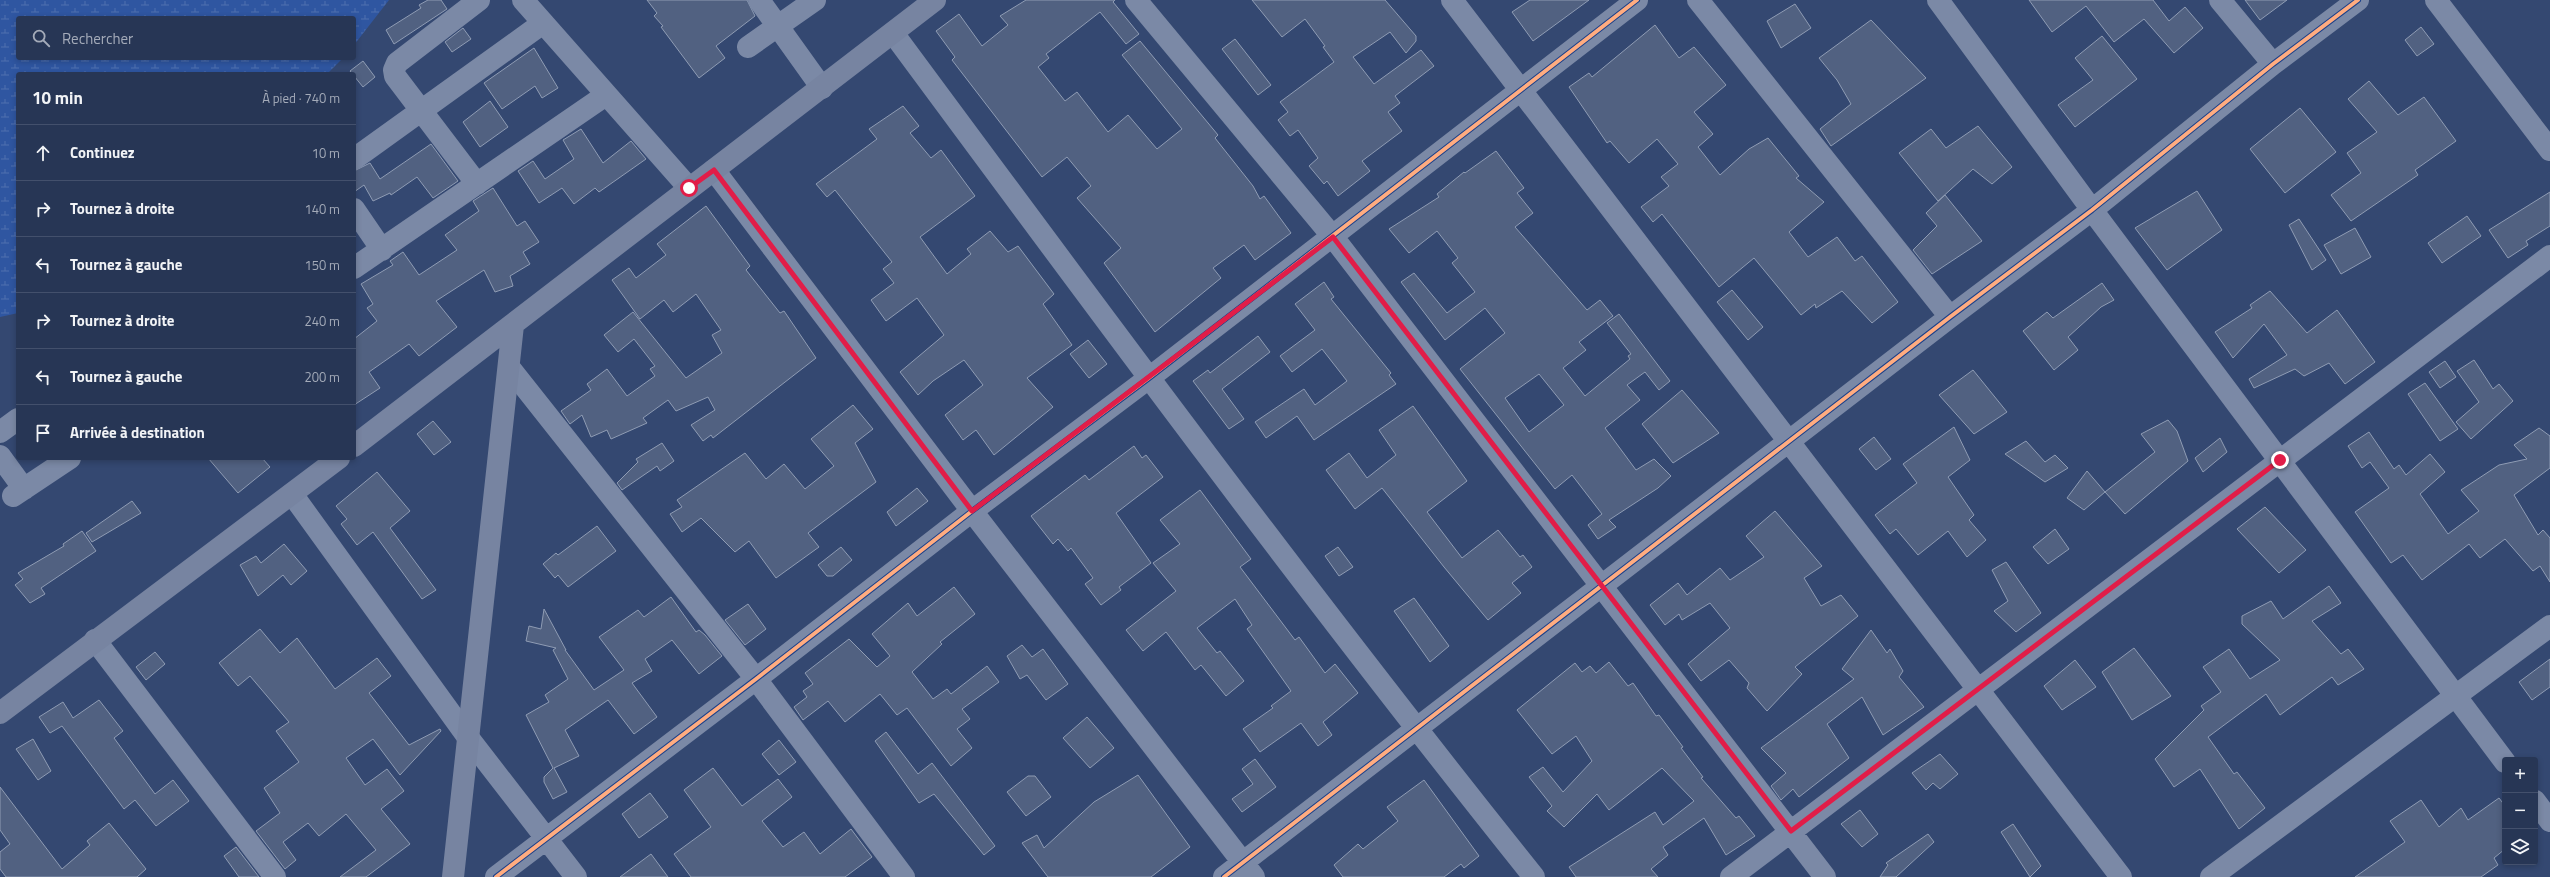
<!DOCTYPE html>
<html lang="fr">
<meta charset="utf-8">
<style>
body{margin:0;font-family:"Titillium Web",sans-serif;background:#33415f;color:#f1f3f6}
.controls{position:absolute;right:12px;bottom:12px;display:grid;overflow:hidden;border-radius:4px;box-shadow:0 2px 6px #0003}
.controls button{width:36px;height:36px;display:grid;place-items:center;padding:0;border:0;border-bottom:1px solid #43506c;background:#273655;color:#f1f3f6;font:20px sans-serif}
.stop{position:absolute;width:12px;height:12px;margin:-9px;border:3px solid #e11d48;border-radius:50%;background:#fff}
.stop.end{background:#e11d48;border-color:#fff;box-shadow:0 1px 4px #0008}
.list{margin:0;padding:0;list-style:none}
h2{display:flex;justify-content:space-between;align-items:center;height:52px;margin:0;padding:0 16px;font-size:17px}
h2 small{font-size:13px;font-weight:400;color:#a4abb9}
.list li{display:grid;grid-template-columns:26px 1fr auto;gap:12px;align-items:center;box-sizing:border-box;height:56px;padding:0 16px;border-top:1px solid #43506c}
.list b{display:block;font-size:15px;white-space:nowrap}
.list em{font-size:13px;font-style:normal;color:#a4abb9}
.icon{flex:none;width:22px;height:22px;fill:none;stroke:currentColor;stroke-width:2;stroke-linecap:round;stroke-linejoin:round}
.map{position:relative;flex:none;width:2550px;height:877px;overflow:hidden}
.search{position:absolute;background:#273655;box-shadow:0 2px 6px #0003;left:16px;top:16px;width:340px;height:44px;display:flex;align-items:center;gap:10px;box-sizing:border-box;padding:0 14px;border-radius:4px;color:#a4abb9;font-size:15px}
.panel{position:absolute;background:#273655;box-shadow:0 2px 6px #0003;left:16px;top:72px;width:340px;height:388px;border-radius:4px}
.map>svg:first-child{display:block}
</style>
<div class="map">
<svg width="2550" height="877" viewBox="0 0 2550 877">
<defs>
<pattern id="wetland-marsh" width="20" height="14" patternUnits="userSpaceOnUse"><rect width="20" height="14" fill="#2f56a1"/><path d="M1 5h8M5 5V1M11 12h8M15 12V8" fill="none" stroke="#4e6faf"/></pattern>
</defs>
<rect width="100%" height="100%" fill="#344871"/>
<path fill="url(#wetland-marsh)" d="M 0,0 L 389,0 L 354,45 L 354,18 L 18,18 L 18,58 L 343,58 L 327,74 L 18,74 L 18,313 L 0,317 Z"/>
<path fill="#516181" stroke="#8f9cb4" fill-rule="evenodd" d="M 428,0 L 441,0 L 447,9 L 394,44 L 386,30 L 421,8 L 419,5 Z
M 647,0 L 747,0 L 755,16 L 716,46 L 725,58 L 699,78 L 661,27 L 663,26 L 654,16 L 657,13 Z
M 1026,0 L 1115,0 L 1113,2 L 1139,34 L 1126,44 L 1100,12 L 1046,54 L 1049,58 L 1038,67 L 1065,101 L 1077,92 L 1108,132 L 1128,115 L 1157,149 L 1182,129 L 1122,55 L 1140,41 L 1218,135 L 1215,138 L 1253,186 L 1260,199 L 1264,196 L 1291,233 L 1255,260 L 1244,245 L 1213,268 L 1221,278 L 1155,332 L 1104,263 L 1121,248 L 1077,198 L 1091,186 L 1067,157 L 1042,177 L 952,60 L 955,57 L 936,31 L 959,14 L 982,46 L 1008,25 L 1000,16 Z
M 1252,0 L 1385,0 L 1416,36 L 1416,41 L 1406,53 L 1390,32 L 1353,57 L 1374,84 L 1421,50 L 1434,66 L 1395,96 L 1400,103 L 1388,112 L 1402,131 L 1362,161 L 1370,171 L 1338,196 L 1327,181 L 1324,184 L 1309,166 L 1318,158 L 1298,130 L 1290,136 L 1278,120 L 1288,112 L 1280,102 L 1334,62 L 1323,47 L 1325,46 L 1305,19 L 1282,37 Z
M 1530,0 L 1589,0 L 1533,41 L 1512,12 Z
M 2029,0 L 2153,0 L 2169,21 L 2185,7 L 2203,28 L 2174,53 L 2144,19 L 2114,42 L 2086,6 L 2052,32 Z
M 2245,0 L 2287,0 L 2260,20 Z
M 1795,4 L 1811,28 L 1781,48 L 1767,21 Z
M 1871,20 L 1926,78 L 1831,146 L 1820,129 L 1851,104 L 1837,80 L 1819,58 Z
M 1655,25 L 1679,58 L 1694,47 L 1726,85 L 1694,112 L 1713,134 L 1698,147 L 1720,175 L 1749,149 L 1768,138 L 1799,176 L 1796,178 L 1824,202 L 1789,232 L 1808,257 L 1837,237 L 1855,261 L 1862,256 L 1898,302 L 1872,323 L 1842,291 L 1816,308 L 1815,304 L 1801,315 L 1754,258 L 1719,287 L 1662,214 L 1653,222 L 1641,207 L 1669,186 L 1661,177 L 1678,164 L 1657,139 L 1629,163 L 1610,141 L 1607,143 L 1569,87 L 1589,73 L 1592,77 Z
M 2421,27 L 2434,44 L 2417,56 L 2405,40 Z
M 463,28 L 471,39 L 452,52 L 445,42 Z
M 2102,36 L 2137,79 L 2075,127 L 2058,105 L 2093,80 L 2075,58 Z
M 1235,39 L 1271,85 L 1258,95 L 1222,49 Z
M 534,48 L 558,88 L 542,98 L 535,86 L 502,109 L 484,83 Z
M 363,61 L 375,77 L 363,87 L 350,71 Z
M 2369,81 L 2398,115 L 2424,97 L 2456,141 L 2415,170 L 2418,175 L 2351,221 L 2331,195 L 2361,173 L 2347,153 L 2377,132 L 2348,99 Z
M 490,101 L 508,127 L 480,147 L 463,122 Z
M 903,106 L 919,126 L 910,133 L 931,158 L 941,150 L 975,196 L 920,237 L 947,274 L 971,254 L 967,249 L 990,231 L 1008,252 L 1018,246 L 1054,294 L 1043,304 L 1072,345 L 1027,378 L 1053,407 L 994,455 L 976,430 L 963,440 L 945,415 L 983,385 L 964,360 L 933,381 L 918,395 L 900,372 L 944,335 L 917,298 L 886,321 L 871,300 L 894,283 L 883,269 L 892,262 L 835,190 L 827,197 L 816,184 L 877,139 L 869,129 Z
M 2300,108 L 2336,152 L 2285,193 L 2250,149 Z
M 1978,126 L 2012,167 L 1992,184 L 1973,169 L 1938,201 L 1899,153 L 1931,129 L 1946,148 Z
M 581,129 L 603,163 L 631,141 L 646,159 L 599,192 L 595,188 L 574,204 L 562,188 L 539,203 L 518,171 L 533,161 L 545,179 L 574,159 L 563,140 Z
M 431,144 L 458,181 L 433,198 L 417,177 L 391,195 L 390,193 L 373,201 L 364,185 L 354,192 L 354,171 L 370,163 L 380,179 Z
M 1496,151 L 1524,188 L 1517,193 L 1533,213 L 1515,227 L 1587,310 L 1600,300 L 1613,316 L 1579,342 L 1586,350 L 1563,368 L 1585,396 L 1630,359 L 1628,356 L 1631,354 L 1607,323 L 1619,314 L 1670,381 L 1659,390 L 1645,372 L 1627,385 L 1640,400 L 1605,428 L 1636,470 L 1654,459 L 1671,476 L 1658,488 L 1609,520 L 1616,527 L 1598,539 L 1588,525 L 1602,514 L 1572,475 L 1555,489 L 1460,369 L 1505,333 L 1485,308 L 1445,340 L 1401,282 L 1414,273 L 1447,313 L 1475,292 L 1452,263 L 1458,258 L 1437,231 L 1409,253 L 1389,229 L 1439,197 L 1437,194 L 1464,172 L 1465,173 ZM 1539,374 L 1564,405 L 1529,432 L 1505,398 Z
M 493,188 L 517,226 L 525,221 L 539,242 L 523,252 L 530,264 L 510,276 L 513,286 L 495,292 L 484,270 L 436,301 L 457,327 L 419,356 L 409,344 L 369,372 L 380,388 L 354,405 L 354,339 L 377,321 L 367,308 L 373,304 L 361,284 L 393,265 L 390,261 L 403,252 L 419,275 L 457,250 L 445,235 L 479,211 L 473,201 Z
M 2197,191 L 2222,230 L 2167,270 L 2135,228 Z
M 2550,192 L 2550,226 L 2526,241 L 2528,245 L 2508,258 L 2489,230 Z
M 1945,195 L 1982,241 L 1932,274 L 1913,250 L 1937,226 L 1926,213 Z
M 706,206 L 750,266 L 746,270 L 780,313 L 784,311 L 816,358 L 713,438 L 711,435 L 703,441 L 691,425 L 715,410 L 708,397 L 676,411 L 668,400 L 643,418 L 647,423 L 611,439 L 607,430 L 591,437 L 582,415 L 570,424 L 561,411 L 591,390 L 587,384 L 607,369 L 627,396 L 655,376 L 650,369 L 655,366 L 634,339 L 618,352 L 604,335 L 633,312 L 686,378 L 722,353 L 712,335 L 721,330 L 696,294 L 673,312 L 664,300 L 640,319 L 612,280 L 629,268 L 636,278 L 666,255 L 657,244 Z
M 2467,216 L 2481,236 L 2442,263 L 2428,243 Z
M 2299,219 L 2326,260 L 2312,270 L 2289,225 Z
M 2355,228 L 2371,257 L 2341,274 L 2324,245 Z
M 1324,282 L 1334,297 L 1331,299 L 1391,373 L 1389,375 L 1396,384 L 1314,440 L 1297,416 L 1266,438 L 1255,422 L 1304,389 L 1315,405 L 1347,381 L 1322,349 L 1292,372 L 1280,356 L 1315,330 L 1295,304 Z
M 2102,283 L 2114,300 L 2101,307 L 2068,337 L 2078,350 L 2054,370 L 2023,331 L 2047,312 L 2053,318 Z
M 1732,290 L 1763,327 L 1748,340 L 1717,302 Z
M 2270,291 L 2307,333 L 2337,310 L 2375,362 L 2345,384 L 2329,363 L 2304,376 L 2295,369 L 2254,388 L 2249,379 L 2287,355 L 2264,324 L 2233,358 L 2215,332 L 2252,308 L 2250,305 Z
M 1258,336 L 1270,352 L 1222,389 L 1244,419 L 1229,429 L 1193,381 L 1208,370 L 1210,373 Z
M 1088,340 L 1107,364 L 1089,378 L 1070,354 Z
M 2474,360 L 2493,389 L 2499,384 L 2513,401 L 2471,439 L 2456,422 L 2479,402 L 2457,371 Z
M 2445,361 L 2456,377 L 2440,388 L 2429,372 Z
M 1973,370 L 2007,412 L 1974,434 L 1939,395 Z
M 2425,383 L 2458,429 L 2440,441 L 2408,394 Z
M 1682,390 L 1719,433 L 1673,463 L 1642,424 Z
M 853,405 L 873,429 L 855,443 L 876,482 L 808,533 L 819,547 L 776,578 L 749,541 L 735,552 L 701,518 L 682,532 L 670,514 L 682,507 L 677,500 L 745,453 L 766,479 L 784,464 L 805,489 L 834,466 L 811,439 Z
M 1413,406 L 1467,481 L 1427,512 L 1462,558 L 1498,530 L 1520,557 L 1523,555 L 1532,567 L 1512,583 L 1521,593 L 1488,620 L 1444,567 L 1382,488 L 1355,509 L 1326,470 L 1349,453 L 1367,478 L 1396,455 L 1379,430 Z
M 2168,420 L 2177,431 L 2188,461 L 2125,514 L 2105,492 L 2155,452 L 2141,434 Z
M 433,421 L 451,442 L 434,455 L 417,434 Z
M 1954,427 L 1970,460 L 1948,477 L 1974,515 L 1969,520 L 1986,540 L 1967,557 L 1948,531 L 1918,555 L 1896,529 L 1890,534 L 1875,515 L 1917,483 L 1903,464 Z
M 2539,428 L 2550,436 L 2550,468 L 2514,495 L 2538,535 L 2543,530 L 2550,538 L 2550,582 L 2540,566 L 2533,571 L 2505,539 L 2480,558 L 2469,544 L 2422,580 L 2403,555 L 2391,563 L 2355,512 L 2389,488 L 2370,462 L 2362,468 L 2348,446 L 2369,432 L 2394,469 L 2399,465 L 2406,475 L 2430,454 L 2445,472 L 2420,494 L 2448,534 L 2479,511 L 2461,490 L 2499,465 L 2527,459 L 2514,445 Z
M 1874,437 L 1891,459 L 1876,470 L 1859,449 Z
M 2220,438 L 2227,452 L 2203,472 L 2195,458 Z
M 2026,441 L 2045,462 L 2055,455 L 2068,468 L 2045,482 L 2005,454 Z
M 662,443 L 674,461 L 660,471 L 657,466 L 622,490 L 617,483 L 638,462 L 636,459 Z
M 1134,446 L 1142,458 L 1146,455 L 1163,477 L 1116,513 L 1151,563 L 1119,587 L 1121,590 L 1101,605 L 1085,584 L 1093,578 L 1071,548 L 1068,551 L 1058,539 L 1053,544 L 1031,516 L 1085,475 L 1089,480 Z
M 208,458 L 262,458 L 270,467 L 238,493 Z
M 2087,471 L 2105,492 L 2084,510 L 2067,498 Z
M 377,472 L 410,511 L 390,528 L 436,590 L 422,599 L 373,532 L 357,545 L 341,524 L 347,519 L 336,506 Z
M 917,488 L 928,501 L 896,526 L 887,512 Z
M 1200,490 L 1251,559 L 1240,567 L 1295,640 L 1299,637 L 1325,673 L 1335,664 L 1358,693 L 1323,722 L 1332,735 L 1318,746 L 1301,723 L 1260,752 L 1243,729 L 1273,708 L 1271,706 L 1291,691 L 1247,629 L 1252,625 L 1235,599 L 1197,628 L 1217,653 L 1220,651 L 1244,681 L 1226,696 L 1201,665 L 1195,670 L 1166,632 L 1143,651 L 1126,630 L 1176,591 L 1153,563 L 1180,544 L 1160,520 Z
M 132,501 L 141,513 L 92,542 L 86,533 Z
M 2265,507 L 2306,550 L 2279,573 L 2237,529 Z
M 1775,511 L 1822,566 L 1804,578 L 1821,606 L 1841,595 L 1858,616 L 1795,667 L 1802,674 L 1767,711 L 1747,688 L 1749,683 L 1729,660 L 1701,681 L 1688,664 L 1730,628 L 1710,603 L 1682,620 L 1679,614 L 1665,625 L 1650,605 L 1678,583 L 1687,595 L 1720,568 L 1730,580 L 1764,557 L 1746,536 Z
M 597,526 L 616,551 L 568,587 L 558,575 L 555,578 L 543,564 L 556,553 L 558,555 Z
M 2055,529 L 2069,549 L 2048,564 L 2033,547 Z
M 82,531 L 96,551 L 41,588 L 45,594 L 30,603 L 15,585 L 23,579 L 18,573 L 64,546 L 63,544 Z
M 284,544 L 307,571 L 291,585 L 283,575 L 258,596 L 240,565 L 256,556 L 261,563 Z
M 841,547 L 852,560 L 833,576 L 827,576 L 818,565 Z
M 1338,547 L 1353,567 L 1339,576 L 1325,556 Z
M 2006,562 L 2041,613 L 2016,632 L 1994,611 L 2008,601 L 1992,570 Z
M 2329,586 L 2341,603 L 2312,621 L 2341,654 L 2348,649 L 2364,669 L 2338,685 L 2332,677 L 2280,715 L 2266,694 L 2208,737 L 2234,774 L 2237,772 L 2265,808 L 2239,829 L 2200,769 L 2174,787 L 2155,759 L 2204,710 L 2201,706 L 2221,692 L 2203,667 L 2229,649 L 2250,679 L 2280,660 L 2242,624 L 2242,616 L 2271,601 L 2283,619 Z
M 954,587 L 975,614 L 940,642 L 942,644 L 912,672 L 933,699 L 947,689 L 951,694 L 987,666 L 999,682 L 962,709 L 970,719 L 957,729 L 972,748 L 951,766 L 907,708 L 897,715 L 880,694 L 845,722 L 828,701 L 803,720 L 794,707 L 807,697 L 803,691 L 813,684 L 805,673 L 849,639 L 877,667 L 890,656 L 872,634 L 908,603 L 917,616 Z
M 671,597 L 696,632 L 699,630 L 705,635 L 722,656 L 699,674 L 672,640 L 645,659 L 652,671 L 632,683 L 657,717 L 634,734 L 608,700 L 565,730 L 579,756 L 554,768 L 567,792 L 553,799 L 544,782 L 544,777 L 553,768 L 526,715 L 549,702 L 545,695 L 568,679 L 553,650 L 556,648 L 526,641 L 529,626 L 541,629 L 544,609 L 566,650 L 565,650 L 594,690 L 624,670 L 599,637 L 638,610 L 644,617 Z
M 1414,598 L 1449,646 L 1430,662 L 1394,611 Z
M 748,604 L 766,629 L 745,645 L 725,620 Z
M 260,629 L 280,653 L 297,638 L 335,689 L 377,658 L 391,676 L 369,693 L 409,745 L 440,729 L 441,731 L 400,775 L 373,739 L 346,758 L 365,785 L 387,769 L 404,791 L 381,809 L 410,844 L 366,877 L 340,877 L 376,850 L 346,814 L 319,836 L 308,823 L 283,842 L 296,860 L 285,869 L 256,831 L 280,813 L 264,788 L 299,762 L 276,731 L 289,722 L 250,676 L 238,686 L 219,663 Z
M 1871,630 L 1887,653 L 1890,649 L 1903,671 L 1899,677 L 1924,707 L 1883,735 L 1862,697 L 1827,724 L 1849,758 L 1799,797 L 1793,789 L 1781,800 L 1771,786 L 1786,773 L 1761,748 L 1854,679 L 1842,669 Z
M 1022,645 L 1032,657 L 1043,649 L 1068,684 L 1046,700 L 1027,675 L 1020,679 L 1007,656 Z
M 2134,648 L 2171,696 L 2132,720 L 2102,672 Z
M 155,652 L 165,664 L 146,680 L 136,667 Z
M 2550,659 L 2550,687 L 2532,700 L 2519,682 Z
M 2075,660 L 2096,687 L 2062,710 L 2044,686 Z
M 1609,662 L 1628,686 L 1633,683 L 1656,716 L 1659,715 L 1683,747 L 1681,748 L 1703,777 L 1701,778 L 1736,818 L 1739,816 L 1755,836 L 1726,855 L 1704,818 L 1663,847 L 1668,855 L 1651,869 L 1658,877 L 1576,877 L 1569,867 L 1655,812 L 1663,825 L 1694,801 L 1662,768 L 1609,810 L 1597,794 L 1564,827 L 1547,811 L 1552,806 L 1529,777 L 1543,767 L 1563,792 L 1592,761 L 1576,736 L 1552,754 L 1517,710 L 1575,663 L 1582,672 L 1590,666 L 1596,673 Z
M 99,700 L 123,731 L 114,738 L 155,794 L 173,780 L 189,801 L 156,826 L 135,800 L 124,809 L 62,726 L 50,733 L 39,717 L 63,702 L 73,718 Z
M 1087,717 L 1114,748 L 1090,768 L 1063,738 Z
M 886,732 L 918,774 L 932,763 L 995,846 L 984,855 L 934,794 L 919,803 L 875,741 Z
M 33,739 L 51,771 L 38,780 L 16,749 Z
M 779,740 L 796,762 L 779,775 L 762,754 Z
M 1940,754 L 1958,774 L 1940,789 L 1933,783 L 1926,790 L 1912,773 Z
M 1255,759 L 1276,787 L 1242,812 L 1232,799 L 1253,784 L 1242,769 Z
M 713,768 L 742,806 L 778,779 L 792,797 L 762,821 L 783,847 L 804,832 L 820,854 L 851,829 L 872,857 L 845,877 L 691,877 L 674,854 L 711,827 L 684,790 Z
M 1138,775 L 1190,847 L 1151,877 L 1048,877 L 1022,843 L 1037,835 L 1044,848 L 1094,802 Z
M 1028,776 L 1035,776 L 1051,797 L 1026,816 L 1007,792 Z
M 1424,780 L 1479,856 L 1464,868 L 1461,864 L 1444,877 L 1343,877 L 1334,865 L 1358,844 L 1363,849 L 1398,821 L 1387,807 Z
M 0,787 L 62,869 L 90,845 L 87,841 L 109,823 L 146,869 L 137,877 L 6,877 L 0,869 L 0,852 L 10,844 L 0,830 Z
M 650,793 L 668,817 L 639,838 L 622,814 Z
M 2499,798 L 2505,806 L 2505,849 L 2494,858 L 2498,865 L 2481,877 L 2355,877 L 2405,842 L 2390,821 L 2421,800 L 2439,827 L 2461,808 L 2468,820 Z
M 1860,810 L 1878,834 L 1862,847 L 1841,824 Z
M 2013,824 L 2041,866 L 2030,877 L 2001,832 Z
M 1928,834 L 1934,842 L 1896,877 L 1880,877 L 1888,865 L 1886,863 Z
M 236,847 L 259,877 L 239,877 L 224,856 Z
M 651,854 L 668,877 L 620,877 Z"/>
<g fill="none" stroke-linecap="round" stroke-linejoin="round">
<path stroke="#7b89a6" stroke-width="22" d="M 523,0 L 689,188
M 759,0 L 822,88
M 1136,0 L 1333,237 L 1825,877
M 1452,0 L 2121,877
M 1698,0 L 1950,317
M 1938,0 L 2092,210 L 2505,762
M 2220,0 L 2273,64
M 2436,0 L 2550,150
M 893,33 C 1103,317 1313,601 1534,877
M 748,47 L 815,0
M 354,159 L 543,23
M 714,170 L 972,511 L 1254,877
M 477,184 L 395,76 L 394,70 L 397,63 L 479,0
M 354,209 L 382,250
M 354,268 L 606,95
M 509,367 L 756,679 L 904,877
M 0,432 L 18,419
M 0,456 L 24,489
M 292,494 L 467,736 L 576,877
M 13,496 L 70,458
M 95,640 L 275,877
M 2535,801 L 2550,821
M 496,877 L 756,679 L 972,511 L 1149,378 L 1637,0
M 1224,877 L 1950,317 L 2092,210 L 2273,64 L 2358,0
M 1731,877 L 2550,256
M 2211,877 L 2550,626"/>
<path stroke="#7784a1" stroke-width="22" d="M 354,446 L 935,0
M 0,713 L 339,458
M 453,877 L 513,325"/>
<defs>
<path id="cycleway" d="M 496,877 L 756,679 L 972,511 L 1149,378 L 1637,0
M 1224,877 L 1950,317 L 2092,210 L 2273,64 L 2358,0"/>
</defs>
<use href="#cycleway" stroke="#1b408a" stroke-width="6"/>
<use href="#cycleway" stroke="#ffac80" stroke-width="4"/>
</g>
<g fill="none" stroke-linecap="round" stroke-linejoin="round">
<path stroke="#e11d48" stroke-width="5" d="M 689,188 L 714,170 L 972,511 L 1333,237 L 1791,831 L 2280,460"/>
</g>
</svg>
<div class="controls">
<button>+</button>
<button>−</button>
<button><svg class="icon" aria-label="layers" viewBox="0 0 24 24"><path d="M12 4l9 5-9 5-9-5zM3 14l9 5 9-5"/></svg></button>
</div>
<div class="stop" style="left:689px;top:188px"></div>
<div class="stop end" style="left:2280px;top:460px"></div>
<div class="search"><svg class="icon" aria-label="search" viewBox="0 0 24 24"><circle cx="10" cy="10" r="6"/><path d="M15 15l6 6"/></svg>Rechercher</div>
<section class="panel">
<h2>10 min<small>À pied · 740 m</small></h2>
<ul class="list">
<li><svg class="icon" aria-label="ahead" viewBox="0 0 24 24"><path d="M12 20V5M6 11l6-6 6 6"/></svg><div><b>Continuez</b></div><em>10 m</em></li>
<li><svg class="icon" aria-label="right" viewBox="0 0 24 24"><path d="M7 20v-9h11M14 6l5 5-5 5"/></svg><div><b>Tournez à droite</b></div><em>140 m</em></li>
<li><svg class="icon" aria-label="left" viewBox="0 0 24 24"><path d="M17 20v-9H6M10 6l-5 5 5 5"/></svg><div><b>Tournez à gauche</b></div><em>150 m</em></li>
<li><svg class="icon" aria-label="right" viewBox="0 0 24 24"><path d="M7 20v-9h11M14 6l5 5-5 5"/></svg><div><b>Tournez à droite</b></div><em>240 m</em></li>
<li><svg class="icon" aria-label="left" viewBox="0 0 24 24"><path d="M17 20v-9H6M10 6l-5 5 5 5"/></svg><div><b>Tournez à gauche</b></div><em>200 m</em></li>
<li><svg class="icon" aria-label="arrive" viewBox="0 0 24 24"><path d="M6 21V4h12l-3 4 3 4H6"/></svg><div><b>Arrivée à destination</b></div></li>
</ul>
</section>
</div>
